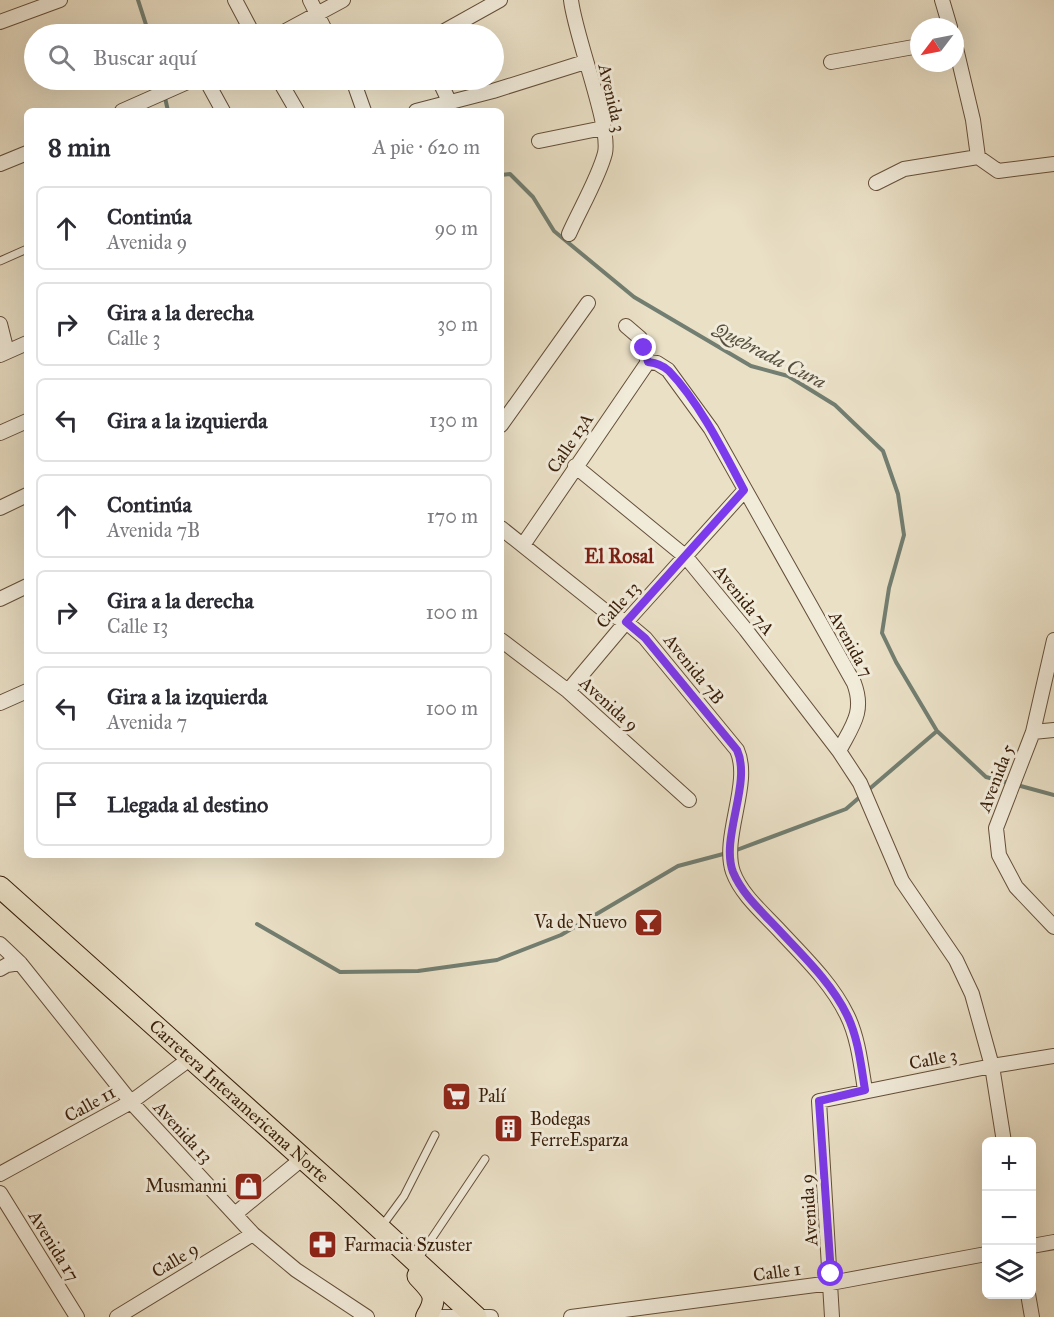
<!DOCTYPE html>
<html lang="es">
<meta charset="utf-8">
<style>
body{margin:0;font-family:"IM FELL Great Primer",serif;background:#f2f2f3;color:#2b2b33}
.controls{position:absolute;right:18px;bottom:18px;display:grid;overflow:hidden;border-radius:9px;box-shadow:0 6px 24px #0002}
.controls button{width:54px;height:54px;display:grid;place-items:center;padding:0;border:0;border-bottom:2px solid #e1e1e2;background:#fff;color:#2b2b33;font:30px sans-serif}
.compass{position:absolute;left:910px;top:18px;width:54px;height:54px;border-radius:50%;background:#fff;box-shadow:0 6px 24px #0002;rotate:238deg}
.stop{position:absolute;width:18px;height:18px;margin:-14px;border:4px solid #7c3aed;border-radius:50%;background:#fff}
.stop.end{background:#7c3aed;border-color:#fff;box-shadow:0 2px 6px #0008}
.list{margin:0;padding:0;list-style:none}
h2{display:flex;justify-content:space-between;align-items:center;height:78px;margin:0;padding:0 24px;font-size:26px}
h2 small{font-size:20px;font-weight:400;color:#7c7c81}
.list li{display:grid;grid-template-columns:39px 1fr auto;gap:18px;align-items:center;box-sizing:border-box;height:84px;margin:0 12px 12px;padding:0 12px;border:2px solid #e1e1e2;border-radius:9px}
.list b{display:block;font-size:22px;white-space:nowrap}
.list p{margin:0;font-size:20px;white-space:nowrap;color:#7c7c81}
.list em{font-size:20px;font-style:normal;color:#7c7c81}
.icon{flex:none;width:33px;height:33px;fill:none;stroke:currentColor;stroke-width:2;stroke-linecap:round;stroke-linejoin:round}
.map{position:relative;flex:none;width:1054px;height:1317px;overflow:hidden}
.search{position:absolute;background:#fff;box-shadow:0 6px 24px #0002;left:24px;top:24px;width:480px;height:66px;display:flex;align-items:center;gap:15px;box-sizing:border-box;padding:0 21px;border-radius:33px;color:#7c7c81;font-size:22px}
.panel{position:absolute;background:#fff;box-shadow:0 6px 24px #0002;left:24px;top:108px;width:480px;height:750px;border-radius:9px}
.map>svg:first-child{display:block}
</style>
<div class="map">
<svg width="1054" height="1317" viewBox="0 0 1054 1317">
<rect width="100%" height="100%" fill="#eae0c6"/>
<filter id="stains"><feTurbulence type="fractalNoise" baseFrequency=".00333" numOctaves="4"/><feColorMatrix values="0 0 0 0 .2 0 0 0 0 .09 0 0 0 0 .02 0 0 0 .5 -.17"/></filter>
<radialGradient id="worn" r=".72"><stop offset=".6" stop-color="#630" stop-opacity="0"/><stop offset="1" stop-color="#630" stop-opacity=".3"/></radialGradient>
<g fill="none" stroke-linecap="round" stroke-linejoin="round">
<path stroke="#727e71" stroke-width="4" d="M 138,0 L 149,34
M 161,80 L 168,111
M 501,175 L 510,174 L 533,197 L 554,231 L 634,297 L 751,366 L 788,376 L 835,405 L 883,451 L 898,494 L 904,535 L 889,588 L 882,633 L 896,662 L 937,731 L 986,777 L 1009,783
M 1017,785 L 1054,795
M 867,791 L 937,731
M 734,851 L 846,809 L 861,796
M 257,924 L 340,972 L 418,971 L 497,960 L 561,935 L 678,866 L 727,853"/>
<defs>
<path id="service" d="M 0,261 L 27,249
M 382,1226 L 404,1196 L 435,1135
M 418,1259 L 485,1159"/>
<path id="minor" d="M 235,0 L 253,34
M 310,0 L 327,34
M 942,0 L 950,27
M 0,22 L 60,0
M 280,34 L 343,0
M 439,34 L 500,0
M 955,44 L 973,120 L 978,157
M 831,62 L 919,46
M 206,80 L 223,111
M 279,80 L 297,111
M 353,80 L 364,111
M 439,80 L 449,101
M 122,111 L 192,80
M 416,111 L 493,91 L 585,62
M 539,141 L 603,128
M 0,164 L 27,153
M 876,183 L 904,169 L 978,157 L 998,171 L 1054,164
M 569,234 C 579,211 599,177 605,153 C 611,126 575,36 571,0
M 0,324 L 7,352
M 626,326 L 640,338 L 648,362
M 0,355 L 27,343
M 648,362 L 657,363 L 668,370 L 711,429 L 854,683 C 865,712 852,726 839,751
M 501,425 L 588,303
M 0,433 L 27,421
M 575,466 L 686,557 L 746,630 L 839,751 L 860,783 L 902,881 L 956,960 L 972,994 L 992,1066 L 1004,1142
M 0,508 L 27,495
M 501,528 L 605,611 L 626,622 L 645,638 L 737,750 C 752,783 721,837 733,872 C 741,894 762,912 778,929 C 802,955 831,982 847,1015 C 858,1037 861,1065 865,1090
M 523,545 L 648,362
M 0,599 L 27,586
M 501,640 L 568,691 L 689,800
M 1054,640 L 1033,732 L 996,828 L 999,855 L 1016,887 L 1054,927
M 568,691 L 626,622 L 744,491
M 0,703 L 27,691
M 1033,732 L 1054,730
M 0,944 L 20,963 L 131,1102 L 253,1234 L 296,1270 L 367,1317
M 0,969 L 7,965 L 20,963
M 0,1174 L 131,1102 L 191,1058
M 0,1193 L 77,1317
M 235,1214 L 303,1158
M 1032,1246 L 1054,1242
M 1028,1294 L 1032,1317
M 117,1317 L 253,1234
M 423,1317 L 491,1317
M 571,1317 L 831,1283 L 986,1254
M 832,1317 L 819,1101 L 992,1066 L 1054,1056"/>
<g id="trunk">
<path id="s1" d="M 0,887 L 345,1196 L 476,1317"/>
<path d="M 418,1276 C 432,1291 439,1296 427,1316"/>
</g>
</defs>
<use href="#service" stroke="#654f39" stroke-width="9"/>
<use href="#minor" stroke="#654f39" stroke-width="16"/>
<use href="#trunk" stroke="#391f0a" stroke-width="23"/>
<use href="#service" stroke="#f1ebda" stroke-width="7"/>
<use href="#minor" stroke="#f1ebda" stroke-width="14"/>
<use href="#trunk" stroke="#eae0c6" stroke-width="21"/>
</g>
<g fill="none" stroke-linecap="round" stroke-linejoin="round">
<path stroke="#7c3aed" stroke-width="8" d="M 644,348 L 648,362 C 656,363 663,365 669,371 C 699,402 724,452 744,490 L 626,622 L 645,638 L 737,750 C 752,783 720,838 733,872 C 742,894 762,912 778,929 C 802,955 831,982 847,1015 C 858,1037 861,1065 865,1090 L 819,1101 L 831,1274"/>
</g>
<defs>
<symbol id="bar-square" viewBox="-11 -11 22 22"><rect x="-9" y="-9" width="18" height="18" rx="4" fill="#8f2418" stroke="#f1ebda"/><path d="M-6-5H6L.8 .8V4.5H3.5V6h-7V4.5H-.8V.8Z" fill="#fff"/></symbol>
<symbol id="supermarket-square" viewBox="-11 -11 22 22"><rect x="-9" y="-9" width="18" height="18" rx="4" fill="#8f2418" stroke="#f1ebda"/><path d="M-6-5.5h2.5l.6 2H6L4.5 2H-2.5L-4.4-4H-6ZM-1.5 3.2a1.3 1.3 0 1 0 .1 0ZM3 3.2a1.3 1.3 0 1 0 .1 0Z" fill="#fff"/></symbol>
<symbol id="building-square" viewBox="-11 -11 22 22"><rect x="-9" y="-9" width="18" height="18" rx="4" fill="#8f2418" stroke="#f1ebda"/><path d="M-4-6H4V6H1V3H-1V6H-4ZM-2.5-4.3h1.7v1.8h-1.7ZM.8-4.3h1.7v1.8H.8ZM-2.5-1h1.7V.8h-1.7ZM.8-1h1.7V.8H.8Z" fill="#fff"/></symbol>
<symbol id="shop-square" viewBox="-11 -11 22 22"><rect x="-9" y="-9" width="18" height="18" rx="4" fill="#8f2418" stroke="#f1ebda"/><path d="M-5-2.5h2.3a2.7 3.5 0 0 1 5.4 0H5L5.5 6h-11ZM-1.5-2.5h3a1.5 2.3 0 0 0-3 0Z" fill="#fff"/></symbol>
<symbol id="pharmacy-square" viewBox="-11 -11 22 22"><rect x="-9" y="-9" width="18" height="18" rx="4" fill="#8f2418" stroke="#f1ebda"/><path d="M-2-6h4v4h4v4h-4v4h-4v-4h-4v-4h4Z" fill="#fff"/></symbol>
</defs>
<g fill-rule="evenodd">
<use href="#bar-square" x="632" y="906" width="33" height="33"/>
<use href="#supermarket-square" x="440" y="1080" width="33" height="33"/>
<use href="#building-square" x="492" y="1112" width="33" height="33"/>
<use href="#shop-square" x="232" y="1170" width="33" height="33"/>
<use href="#pharmacy-square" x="306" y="1228" width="33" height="33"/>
</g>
<g text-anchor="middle" stroke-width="6" stroke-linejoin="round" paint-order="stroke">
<g font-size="18" fill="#391f0a" stroke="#f1ebda">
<text transform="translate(612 98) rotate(77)" y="6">Avenida 3</text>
<text transform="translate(570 443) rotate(-56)" y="6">Calle 13A</text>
<text transform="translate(744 600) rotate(51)" y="6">Avenida 7A</text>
<text transform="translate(618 605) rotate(-48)" y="6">Calle 13</text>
<text transform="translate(851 644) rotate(61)" y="6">Avenida 7</text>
<text transform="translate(694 669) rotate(51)" y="6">Avenida 7B</text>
<text transform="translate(609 704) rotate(42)" y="6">Avenida 9</text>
<text transform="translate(996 778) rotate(-69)" y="6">Avenida 5</text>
<text transform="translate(933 1059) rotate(-11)" y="6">Calle 3</text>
<text dy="6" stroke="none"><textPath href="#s1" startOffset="321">Carretera Interamericana Norte</textPath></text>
<text transform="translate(90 1104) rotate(-29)" y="6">Calle 11</text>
<text transform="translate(183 1132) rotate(47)" y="6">Avenida 13</text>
<text transform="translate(809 1210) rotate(-94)" y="6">Avenida 9</text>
<text transform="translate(54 1246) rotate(58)" y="6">Avenida 17</text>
<text transform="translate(175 1260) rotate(-31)" y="6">Calle 9</text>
<text transform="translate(777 1272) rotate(-8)" y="6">Calle 1</text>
</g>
<g font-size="18" fill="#391f0a" stroke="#f1ebda" text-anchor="start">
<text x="627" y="928" text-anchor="end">Va de Nuevo</text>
<text x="478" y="1102">Palí</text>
<text x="530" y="1125">Bodegas<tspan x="530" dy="21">FerreEsparza</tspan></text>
<text x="227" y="1192" text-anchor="end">Musmanni</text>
<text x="344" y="1251">Farmacia Szuster</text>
</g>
<g font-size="20" font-style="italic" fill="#564e3e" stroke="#f1ebda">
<text transform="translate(770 355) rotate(27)" y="7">Quebrada Cura</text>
</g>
<g font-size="20" font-weight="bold" fill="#7a1f14" stroke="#f1ebda">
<text x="619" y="563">El Rosal</text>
</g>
</g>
<rect width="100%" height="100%" filter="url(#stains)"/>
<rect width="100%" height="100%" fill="url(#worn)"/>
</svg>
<div class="controls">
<button>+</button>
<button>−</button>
<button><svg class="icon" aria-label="layers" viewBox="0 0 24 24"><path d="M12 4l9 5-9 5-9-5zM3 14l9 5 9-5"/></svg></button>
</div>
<svg class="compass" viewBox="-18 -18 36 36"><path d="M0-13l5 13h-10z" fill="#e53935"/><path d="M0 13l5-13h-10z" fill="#7c7c81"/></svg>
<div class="stop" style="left:831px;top:1274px"></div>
<div class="stop end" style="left:644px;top:348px"></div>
<div class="search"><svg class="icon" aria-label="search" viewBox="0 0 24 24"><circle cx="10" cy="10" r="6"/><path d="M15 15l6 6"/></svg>Buscar aquí</div>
<section class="panel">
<h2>8 min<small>A pie · 620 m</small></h2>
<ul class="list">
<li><svg class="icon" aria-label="ahead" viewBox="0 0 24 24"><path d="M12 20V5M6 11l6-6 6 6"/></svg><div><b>Continúa</b><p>Avenida 9</p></div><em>90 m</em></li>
<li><svg class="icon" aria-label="right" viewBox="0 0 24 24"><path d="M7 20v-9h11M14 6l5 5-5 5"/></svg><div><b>Gira a la derecha</b><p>Calle 3</p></div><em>30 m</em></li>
<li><svg class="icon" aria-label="left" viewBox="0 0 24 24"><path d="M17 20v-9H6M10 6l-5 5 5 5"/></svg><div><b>Gira a la izquierda</b></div><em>130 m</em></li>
<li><svg class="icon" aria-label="ahead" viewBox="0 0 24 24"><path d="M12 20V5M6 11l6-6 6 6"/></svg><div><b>Continúa</b><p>Avenida 7B</p></div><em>170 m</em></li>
<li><svg class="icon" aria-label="right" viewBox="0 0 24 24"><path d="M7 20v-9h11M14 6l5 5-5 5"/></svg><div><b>Gira a la derecha</b><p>Calle 13</p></div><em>100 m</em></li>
<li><svg class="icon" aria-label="left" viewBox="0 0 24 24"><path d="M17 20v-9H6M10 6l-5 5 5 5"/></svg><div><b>Gira a la izquierda</b><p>Avenida 7</p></div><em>100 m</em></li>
<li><svg class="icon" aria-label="arrive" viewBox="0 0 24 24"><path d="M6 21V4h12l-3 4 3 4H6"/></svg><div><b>Llegada al destino</b></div></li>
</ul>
</section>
</div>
